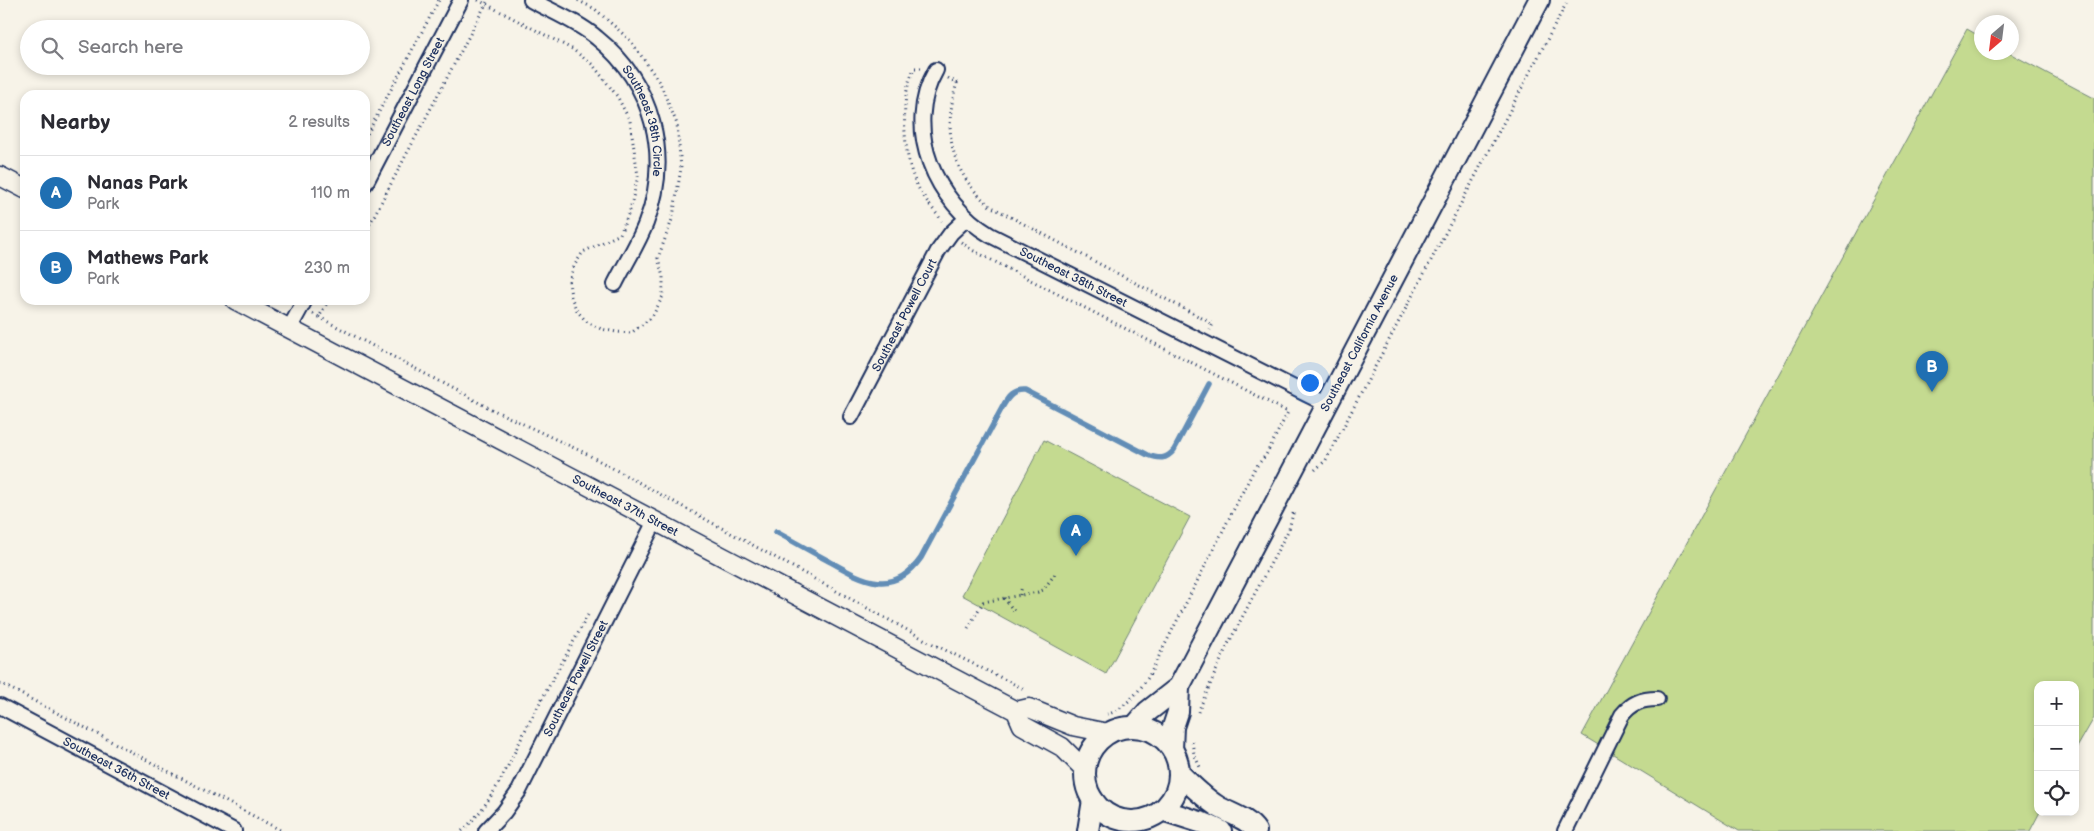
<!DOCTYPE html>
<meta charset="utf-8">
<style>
body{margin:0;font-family:"Balsamiq Sans",sans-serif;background:#f2f2f3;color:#2b2b33}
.controls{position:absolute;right:15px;bottom:15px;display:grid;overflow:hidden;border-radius:10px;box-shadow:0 2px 8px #0003}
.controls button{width:45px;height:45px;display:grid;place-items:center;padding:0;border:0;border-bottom:1px solid #e1e1e2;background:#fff;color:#2b2b33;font:25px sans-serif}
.compass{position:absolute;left:1974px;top:15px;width:45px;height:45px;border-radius:50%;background:#fff;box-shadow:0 2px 8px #0003;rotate:208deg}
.you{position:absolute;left:1309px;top:382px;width:18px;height:18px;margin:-12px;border:4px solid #fff;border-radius:50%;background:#1a73e8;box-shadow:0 0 0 8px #1a73e833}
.badge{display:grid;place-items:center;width:32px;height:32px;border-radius:50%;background:#1f6fb2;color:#fff;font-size:16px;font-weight:700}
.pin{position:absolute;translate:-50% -41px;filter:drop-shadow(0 1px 2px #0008)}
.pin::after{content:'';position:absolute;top:26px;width:18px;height:15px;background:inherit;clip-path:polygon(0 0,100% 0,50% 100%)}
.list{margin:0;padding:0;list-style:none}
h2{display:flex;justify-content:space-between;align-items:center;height:65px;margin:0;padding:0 20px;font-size:21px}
h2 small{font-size:16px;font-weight:400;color:#7c7c81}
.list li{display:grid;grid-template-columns:32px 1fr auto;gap:15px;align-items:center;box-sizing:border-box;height:75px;padding:0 20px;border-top:1px solid #e1e1e2}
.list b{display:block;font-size:19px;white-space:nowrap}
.list p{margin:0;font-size:16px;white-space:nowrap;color:#7c7c81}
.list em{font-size:16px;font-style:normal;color:#7c7c81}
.icon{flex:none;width:28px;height:28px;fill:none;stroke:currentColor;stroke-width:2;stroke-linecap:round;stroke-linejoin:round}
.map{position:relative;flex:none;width:2094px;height:831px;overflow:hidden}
.search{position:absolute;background:#fff;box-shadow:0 2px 8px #0003;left:20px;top:20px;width:350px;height:55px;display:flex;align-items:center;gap:12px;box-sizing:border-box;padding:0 18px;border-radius:28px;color:#7c7c81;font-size:19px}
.panel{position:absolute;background:#fff;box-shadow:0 2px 8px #0003;left:20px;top:90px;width:350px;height:215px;border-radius:15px}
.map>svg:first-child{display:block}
</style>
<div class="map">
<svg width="2094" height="831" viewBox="0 0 2094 831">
<rect width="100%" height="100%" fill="#f7f3e8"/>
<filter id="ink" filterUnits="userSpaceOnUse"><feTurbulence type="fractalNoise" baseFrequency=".02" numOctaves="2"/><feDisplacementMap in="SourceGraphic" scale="10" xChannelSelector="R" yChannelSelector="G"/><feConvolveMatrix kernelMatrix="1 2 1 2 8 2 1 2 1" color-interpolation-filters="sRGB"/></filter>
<g filter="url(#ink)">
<path fill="#c4da90" stroke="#708477" d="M 1967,29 L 1981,37 L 1982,52 L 2009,53 L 2094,98 L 2094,718 L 2075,751 L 2075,685 L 2038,685 L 2038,812 L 2040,812 L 2030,831 L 1739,831 L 1582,735 Z
M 1044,440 L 1190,517 L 1106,674 L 962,595 Z"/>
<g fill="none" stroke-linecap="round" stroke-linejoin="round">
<path stroke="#628db6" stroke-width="5.5" d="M 776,532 C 793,541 810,551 827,560 C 861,579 892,599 921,558 L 1003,406 C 1008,397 1013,390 1025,391 L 1148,455 C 1159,459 1166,460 1174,450 L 1209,384"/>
<defs>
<g id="minor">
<path id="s1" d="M 531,0 C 553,12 578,22 597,38 C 653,83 672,156 646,223 C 638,244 625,264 615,284"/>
<path id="s2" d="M 936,70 C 902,129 936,203 990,235 L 1328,405"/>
<path id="s3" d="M 365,184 L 461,0"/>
<path d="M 289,329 L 305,300"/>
<path id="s4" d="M 851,417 L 938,251 L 951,233 L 967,218"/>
<path id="s5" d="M 0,706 L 234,831"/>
<path id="s6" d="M 486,831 L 504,812 L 519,791 L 655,521"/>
<path d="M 1565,831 L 1622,715 C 1632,703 1641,699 1657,699"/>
</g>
<g id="tertiary">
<path d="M 0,176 L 25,189"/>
<path id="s7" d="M 235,300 L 1016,711 L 1022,725 L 1062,747 L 1085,770"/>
<path d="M 1016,711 L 1029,708 L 1073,726 L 1108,733"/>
</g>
<g id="secondary">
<path id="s8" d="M 1134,727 L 1147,712 L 1179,687 L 1539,0"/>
<circle cx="1132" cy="774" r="47"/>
<path d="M 1172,749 L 1173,727 L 1178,712 L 1179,687"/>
<path d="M 1179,773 C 1191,785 1203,797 1217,806 C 1230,814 1248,818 1256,831"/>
<path d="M 1162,810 L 1206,824 L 1221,831"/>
<path d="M 1088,831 L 1093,800"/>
</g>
</defs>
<use href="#minor" stroke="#1b2f5e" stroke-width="18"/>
<use href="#tertiary" stroke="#1b2f5e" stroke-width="21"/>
<use href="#secondary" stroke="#1b2f5e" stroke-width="24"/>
<path stroke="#1b2f5e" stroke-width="3" stroke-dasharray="1 4" stroke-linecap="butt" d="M 478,0 L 572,49 L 593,65 L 617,96 L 630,121 L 638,176 L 630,210 L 620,234 L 583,252 L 574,266 L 569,281 L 571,297 L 577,311 L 587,322 L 601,329 L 616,332 L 631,333 L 652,317 L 663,296 L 663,277 L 658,258 L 673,217 L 681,168 L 677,124 L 660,83 L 631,41 L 595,9 L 577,0
M 921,68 L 915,68 C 899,92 903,157 916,183 C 922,196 933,209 942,221
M 948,78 L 957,83 C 942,132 951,173 990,206 L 1213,324 L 1210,330
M 365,138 L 439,0
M 365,233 L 488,0
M 961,242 L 972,250 L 1288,412 L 1266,455 L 1255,468 L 1241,495 L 1149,676 C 1141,689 1122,712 1107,714
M 313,314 L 319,317 L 329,300
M 319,317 L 487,407 L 585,453 L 931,643 L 1026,690
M 1315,470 L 1326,460 L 1568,0
M 1020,595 L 1022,586
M 1004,598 L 1014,611
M 968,628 L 983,602 L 1038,592 L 1043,590 L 1055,574
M 0,683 L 282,831
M 1198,712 L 1227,646 L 1289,529 L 1294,510
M 1192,742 L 1194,754 L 1200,767
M 462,831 C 495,801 510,760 530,721 C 549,685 570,649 589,613"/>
<use href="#minor" stroke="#f7f3e8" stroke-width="14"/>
<use href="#tertiary" stroke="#f7f3e8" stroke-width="18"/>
<use href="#secondary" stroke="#f7f3e8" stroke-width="20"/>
</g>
</g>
<g text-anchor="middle" stroke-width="5" stroke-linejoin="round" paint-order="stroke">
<g font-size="12" fill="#1b2f5e" stroke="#f7f3e8">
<text dy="4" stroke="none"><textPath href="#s3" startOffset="104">Southeast Long Street</textPath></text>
<text dy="4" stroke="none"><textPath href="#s1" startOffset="175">Southeast 38th Circle</textPath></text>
<text dy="4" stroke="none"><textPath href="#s2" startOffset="285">Southeast 38th Street</textPath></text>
<text dy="4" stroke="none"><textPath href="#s4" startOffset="115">Southeast Powell Court</textPath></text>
<text dy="4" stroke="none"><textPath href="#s8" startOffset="449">Southeast California Avenue</textPath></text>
<text dy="4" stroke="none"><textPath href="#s7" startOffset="441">Southeast 37th Street</textPath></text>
<text dy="4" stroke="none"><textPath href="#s6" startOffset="178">Southeast Powell Street</textPath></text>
<text dy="4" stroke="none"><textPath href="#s5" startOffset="132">Southeast 36th Street</textPath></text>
</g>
</g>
</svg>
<div class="controls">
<button>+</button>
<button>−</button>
<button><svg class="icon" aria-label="locate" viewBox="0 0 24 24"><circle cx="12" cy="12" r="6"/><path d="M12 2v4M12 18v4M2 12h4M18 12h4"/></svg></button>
</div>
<svg class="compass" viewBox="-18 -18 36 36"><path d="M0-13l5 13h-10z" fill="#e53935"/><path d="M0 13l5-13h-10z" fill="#7c7c81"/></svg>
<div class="you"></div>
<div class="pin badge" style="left:1076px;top:556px">A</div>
<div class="pin badge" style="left:1932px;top:392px">B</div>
<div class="search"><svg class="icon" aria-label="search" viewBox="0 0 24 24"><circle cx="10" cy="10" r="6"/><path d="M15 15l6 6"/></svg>Search here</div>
<section class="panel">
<h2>Nearby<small>2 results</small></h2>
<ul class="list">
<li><span class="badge">A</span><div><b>Nanas Park</b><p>Park</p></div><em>110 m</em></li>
<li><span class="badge">B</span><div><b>Mathews Park</b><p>Park</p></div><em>230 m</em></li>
</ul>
</section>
</div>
